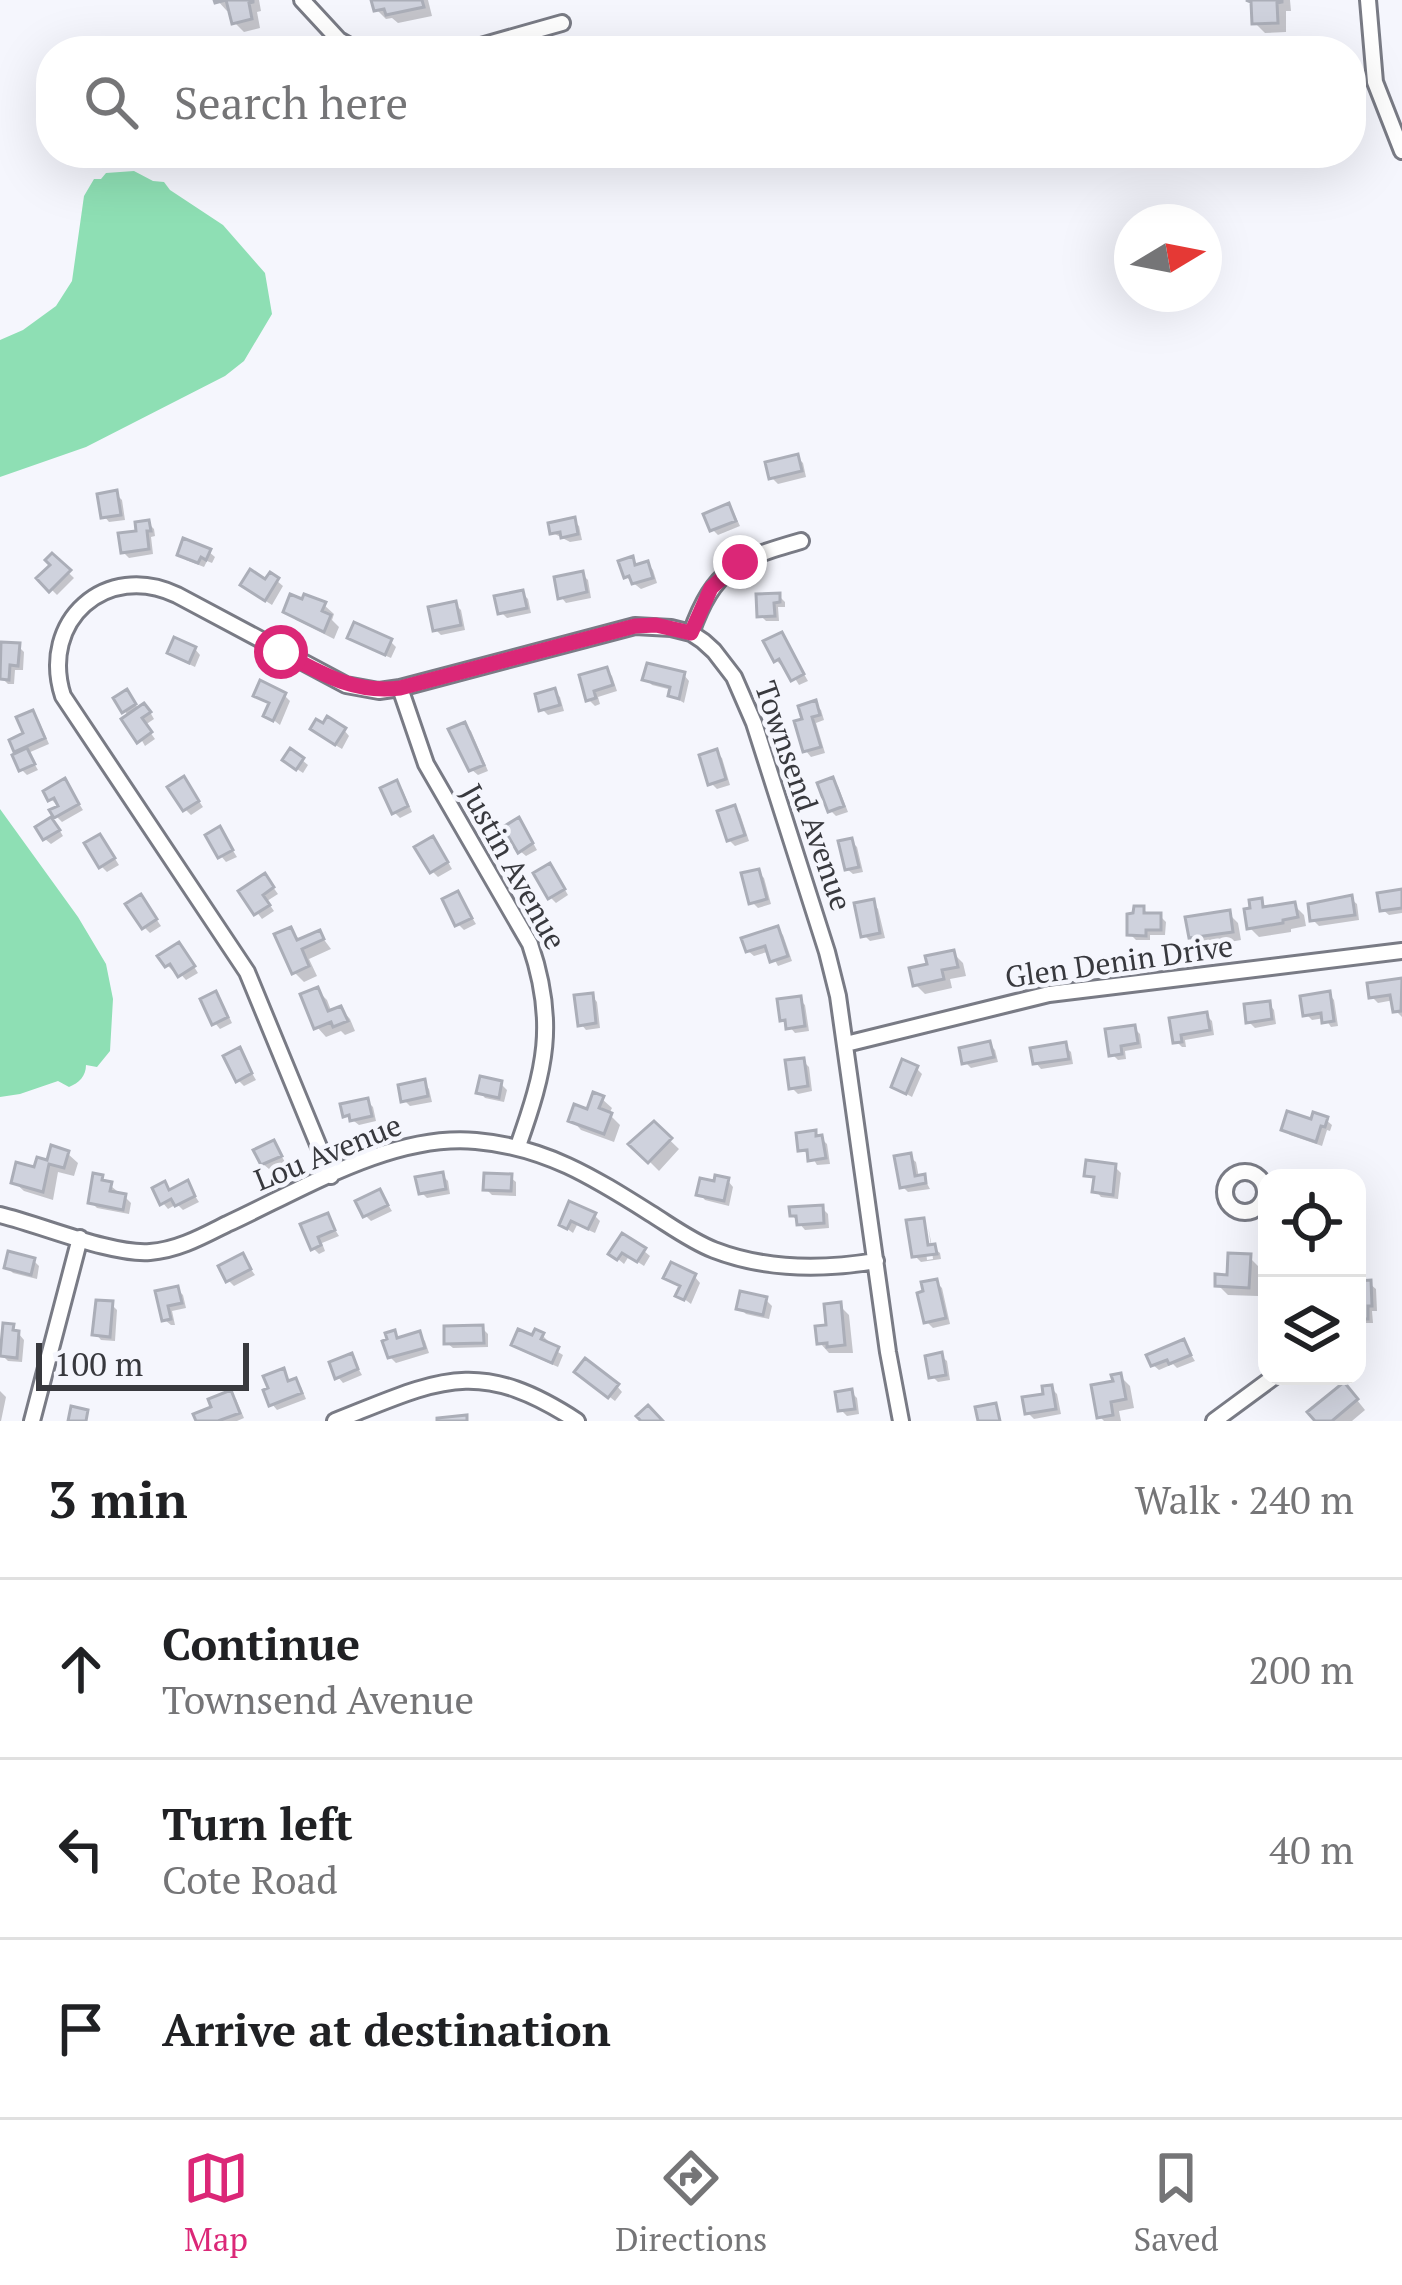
<!DOCTYPE html>
<meta charset="utf-8">
<style>
body{margin:0;font-family:"PT Serif",serif;background:#f6f6f6;color:#202124}
.controls{position:absolute;right:36px;bottom:36px;display:grid;overflow:hidden;border-radius:24px;box-shadow:0 12px 48px #0002}
.controls button{width:108px;height:108px;display:grid;place-items:center;padding:0;border:0;border-bottom:3px solid #e0e0e0;background:#fff;color:#202124;font:60px sans-serif}
.compass{position:absolute;left:1114px;top:204px;width:108px;height:108px;border-radius:50%;background:#fff;box-shadow:0 12px 48px #0002;rotate:80deg}
.scale{position:absolute;left:36px;bottom:30px;width:213px;box-sizing:border-box;padding-left:12px;border:6px solid #38393e;border-top:0;font-size:33px;line-height:42px;white-space:nowrap;color:#38393e;-webkit-text-stroke:9px #f5f6fd;paint-order:stroke}
.stop{position:absolute;width:36px;height:36px;margin:-27px;border:9px solid #db2777;border-radius:50%;background:#fff}
.stop.end{background:#db2777;border-color:#fff;box-shadow:0 3px 12px #0008}
.list{margin:0;padding:0;list-style:none}
h2{display:flex;justify-content:space-between;align-items:center;height:156px;margin:0;padding:0 48px;font-size:51px}
h2 small{font-size:39px;font-weight:400;color:#757577}
.list li{display:grid;grid-template-columns:78px 1fr auto;gap:36px;align-items:center;box-sizing:border-box;height:180px;padding:0 48px;border-top:3px solid #e0e0e0}
.list b{display:block;font-size:45px;white-space:nowrap}
.list p{margin:0;font-size:39px;white-space:nowrap;color:#757577}
.list em{font-size:39px;font-style:normal;color:#757577}
.icon{flex:none;width:66px;height:66px;fill:none;stroke:currentColor;stroke-width:2;stroke-linecap:round;stroke-linejoin:round}
.map{position:relative;flex:none;width:1402px;height:1421px;overflow:hidden}
.search{position:absolute;background:#fff;box-shadow:0 12px 48px #0002;left:36px;right:36px;top:36px;height:132px;display:flex;align-items:center;gap:30px;box-sizing:border-box;padding:0 42px;border-radius:48px;color:#757577;font-size:45px}
.sheet{height:696px;background:#fff}
nav{display:flex;justify-content:space-around;align-items:center;box-sizing:border-box;height:168px;border-top:3px solid #e0e0e0;background:#fff;font-size:33px;color:#757577}
nav a{display:grid;justify-items:center;gap:6px}
nav .on{color:#db2777}
.map>svg:first-child{display:block}
</style>
<div class="map">
<svg width="1402" height="1421" viewBox="0 0 1402 1421">
<rect width="100%" height="100%" fill="#f5f6fd"/>
<path fill="#8edfb4" d="M 134,171 L 153,181 L 164,182 L 170,190 L 223,225 L 265,273 L 272,314 L 244,361 L 225,376 L 86,447 L 0,477 L 0,340 L 23,330 L 56,306 L 72,281 L 84,196 L 94,179 L 101,179 L 106,173 Z
M 0,809 L 78,917 L 106,964 L 113,999 L 110,1051 L 97,1067 L 86,1065 C 86,1076 79,1083 69,1087 L 58,1081 L 20,1094 L 0,1097 Z"/>
<path fill="#0003" d="M 217,0 L 259,0 L 261,11 L 257,12 L 260,28 L 244,32 L 234,22 L 231,10 L 227,11 Z
M 374,0 L 428,0 L 432,16 L 398,23 L 392,18 L 386,19 L 377,10 Z
M 1249,0 L 1290,0 L 1291,11 L 1286,11 L 1286,32 L 1265,33 L 1255,23 L 1254,5 Z
M 797,457 L 803,463 L 806,477 L 778,484 L 772,478 Z
M 116,494 L 122,500 L 125,520 L 109,522 L 104,516 Z
M 728,507 L 734,513 L 740,526 L 718,535 L 712,529 Z
M 574,521 L 579,526 L 582,540 L 570,542 L 553,533 Z
M 148,523 L 154,529 L 155,536 L 151,537 L 153,554 L 129,558 L 123,552 Z
M 209,552 L 215,557 L 212,563 L 207,561 L 204,567 L 186,560 L 180,554 Z
M 52,557 L 74,578 L 57,595 L 40,578 L 54,565 Z
M 632,559 L 639,567 L 648,564 L 653,570 L 657,583 L 641,589 L 632,582 L 626,576 Z
M 582,574 L 588,580 L 591,598 L 566,603 L 561,597 Z
M 271,576 L 283,586 L 272,605 L 249,590 L 266,583 Z
M 522,593 L 528,599 L 531,613 L 507,618 L 501,612 Z
M 779,596 L 785,602 L 785,607 L 778,607 L 779,621 L 766,621 L 760,615 Z
M 455,604 L 461,610 L 465,630 L 441,635 L 435,629 Z
M 324,605 L 334,614 L 332,620 L 339,627 L 334,639 L 296,620 L 286,611 Z
M 781,635 L 808,681 L 799,685 L 786,664 L 782,666 L 776,660 Z
M 351,637 L 390,641 L 396,647 L 391,658 L 357,643 Z
M 18,646 L 24,652 L 23,670 L 15,670 L 14,684 L 8,684 L 2,678 Z
M 195,649 L 200,655 L 195,667 L 176,658 L 170,652 Z
M 606,670 L 612,676 L 617,691 L 598,697 L 600,704 L 595,706 L 589,700 L 582,677 Z
M 684,675 L 689,681 L 684,703 L 671,695 L 672,690 L 652,685 L 646,679 Z
M 554,691 L 560,697 L 564,711 L 548,715 L 542,709 Z
M 256,695 L 284,695 L 290,701 L 280,725 L 267,715 L 271,705 Z
M 132,699 L 139,710 L 150,712 L 154,719 L 145,725 L 155,739 L 145,746 L 125,711 Z
M 815,704 L 821,710 L 824,720 L 816,723 L 825,753 L 811,757 L 806,751 L 806,721 Z
M 32,714 L 38,719 L 49,744 L 28,753 L 38,770 L 27,775 L 22,770 L 21,755 L 16,750 L 27,735 Z
M 465,725 L 471,731 L 488,771 L 478,775 L 472,770 Z
M 344,730 L 349,736 L 342,749 L 319,735 Z
M 716,752 L 722,758 L 730,785 L 717,789 L 711,783 Z
M 302,760 L 308,765 L 303,773 L 291,765 Z
M 832,780 L 838,786 L 848,812 L 836,816 L 831,811 Z
M 65,782 L 83,810 L 62,822 L 56,816 L 60,808 L 51,799 Z
M 397,784 L 402,789 L 412,812 L 400,818 L 394,812 Z
M 189,786 L 203,807 L 191,815 L 185,809 Z
M 734,808 L 740,814 L 749,841 L 735,846 L 729,840 Z
M 57,826 L 63,836 L 51,844 L 45,839 Z
M 524,827 L 537,850 L 526,856 L 520,851 Z
M 220,830 L 237,857 L 226,862 L 221,856 Z
M 851,841 L 857,847 L 863,872 L 853,874 L 847,869 Z
M 105,843 L 119,865 L 107,872 L 101,866 Z
M 438,845 L 452,869 L 438,877 L 432,871 Z
M 758,872 L 764,878 L 771,904 L 758,908 L 752,902 Z
M 555,873 L 568,895 L 556,903 L 550,897 Z
M 270,883 L 278,894 L 267,901 L 274,911 L 262,919 L 242,892 Z
M 1402,892 L 1402,913 L 1389,915 L 1383,910 Z
M 458,895 L 476,924 L 464,930 L 458,924 Z
M 1351,899 L 1357,904 L 1359,920 L 1319,926 L 1313,920 Z
M 1261,902 L 1268,909 L 1294,905 L 1304,915 L 1306,926 L 1291,929 L 1291,932 L 1259,937 L 1250,928 Z
M 873,903 L 878,909 L 885,938 L 870,941 L 864,935 Z
M 146,904 L 161,926 L 150,933 L 144,927 Z
M 1143,909 L 1150,916 L 1160,916 L 1166,922 L 1165,935 L 1150,935 L 1150,940 L 1136,940 L 1130,934 Z
M 1229,914 L 1238,923 L 1241,940 L 1201,947 L 1191,937 Z
M 777,929 L 783,935 L 792,961 L 778,966 L 770,951 L 754,956 L 748,951 Z
M 290,930 L 301,941 L 319,933 L 331,949 L 309,959 L 317,976 L 304,982 L 294,972 Z
M 184,951 L 198,973 L 186,980 L 176,969 L 173,971 L 167,965 Z
M 953,953 L 963,963 L 966,976 L 950,979 L 952,988 L 925,994 L 915,984 Z
M 1402,981 L 1402,1017 L 1396,1011 L 1394,1000 L 1378,1003 L 1372,997 L 1370,986 Z
M 317,990 L 327,1000 L 332,1013 L 341,1009 L 350,1019 L 355,1031 L 345,1035 L 341,1031 L 326,1037 L 317,1027 Z
M 1329,994 L 1334,1000 L 1338,1026 L 1331,1027 L 1325,1018 L 1312,1020 L 1306,1014 Z
M 215,995 L 221,1000 L 232,1023 L 220,1029 L 215,1023 Z
M 592,996 L 597,1002 L 600,1028 L 586,1030 L 581,1024 Z
M 799,999 L 805,1005 L 809,1031 L 795,1033 L 783,1019 Z
M 1269,1004 L 1274,1010 L 1276,1024 L 1255,1028 L 1249,1022 Z
M 1206,1015 L 1212,1021 L 1214,1035 L 1185,1040 L 1186,1047 L 1182,1047 L 1176,1041 L 1173,1020 Z
M 1134,1028 L 1140,1034 L 1142,1048 L 1125,1051 L 1126,1059 L 1118,1060 L 1112,1054 Z
M 989,1044 L 995,1050 L 998,1062 L 971,1068 L 965,1062 Z
M 1065,1046 L 1071,1052 L 1073,1064 L 1041,1069 L 1036,1063 Z
M 239,1051 L 256,1080 L 244,1086 L 238,1080 Z
M 803,1061 L 809,1067 L 812,1091 L 798,1094 L 792,1088 Z
M 916,1068 L 922,1074 L 912,1097 L 894,1087 Z
M 424,1083 L 429,1089 L 432,1102 L 410,1106 L 404,1100 Z
M 501,1084 L 507,1090 L 504,1102 L 485,1098 L 480,1092 Z
M 602,1099 L 612,1108 L 609,1114 L 620,1125 L 614,1142 L 581,1130 L 572,1120 Z
M 367,1101 L 373,1107 L 376,1121 L 359,1125 L 346,1115 Z
M 1326,1120 L 1332,1125 L 1330,1131 L 1327,1130 L 1322,1146 L 1290,1135 L 1284,1130 Z
M 654,1125 L 679,1149 L 659,1171 L 632,1144 Z
M 815,1133 L 827,1144 L 830,1164 L 817,1165 L 811,1155 L 801,1150 Z
M 274,1144 L 285,1162 L 269,1169 L 263,1164 Z
M 68,1154 L 78,1163 L 74,1176 L 58,1172 L 53,1200 L 24,1191 L 14,1182 Z
M 910,1157 L 916,1162 L 919,1178 L 924,1178 L 930,1189 L 908,1192 L 902,1186 Z
M 1115,1167 L 1121,1173 L 1118,1199 L 1101,1197 L 1096,1191 L 1097,1181 L 1087,1175 Z
M 442,1175 L 448,1181 L 450,1194 L 427,1198 L 421,1192 Z
M 510,1177 L 516,1182 L 516,1196 L 492,1195 L 486,1189 Z
M 101,1178 L 117,1191 L 116,1195 L 125,1197 L 131,1203 L 129,1214 L 97,1208 L 91,1202 Z
M 728,1181 L 733,1187 L 729,1206 L 705,1200 L 700,1194 Z
M 187,1184 L 199,1202 L 183,1210 L 177,1204 L 168,1209 L 163,1203 L 164,1185 L 171,1192 Z
M 380,1192 L 392,1211 L 371,1221 L 365,1215 Z
M 570,1205 L 594,1215 L 600,1221 L 595,1233 L 577,1225 L 573,1233 L 562,1225 Z
M 822,1208 L 828,1214 L 829,1228 L 805,1230 L 792,1215 Z
M 327,1217 L 339,1236 L 322,1243 L 325,1251 L 319,1254 L 313,1248 L 304,1226 Z
M 923,1221 L 927,1260 L 933,1259 L 928,1226 L 932,1247 L 940,1253 L 941,1259 L 921,1262 L 915,1256 L 910,1223 Z
M 644,1251 L 650,1256 L 644,1266 L 629,1256 L 624,1264 L 612,1254 Z
M 242,1257 L 255,1275 L 234,1286 L 228,1280 Z
M 1249,1257 L 1259,1267 L 1258,1296 L 1228,1295 L 1218,1285 L 1230,1278 Z
M 34,1261 L 39,1266 L 37,1279 L 13,1273 L 7,1267 Z
M 667,1277 L 695,1277 L 700,1283 L 691,1304 L 679,1295 L 682,1287 Z
M 936,1282 L 942,1288 L 950,1324 L 933,1328 L 927,1322 Z
M 1357,1284 L 1370,1284 L 1376,1289 L 1377,1311 L 1372,1311 L 1373,1323 L 1357,1323 Z
M 177,1289 L 183,1295 L 186,1308 L 172,1311 L 175,1325 L 171,1325 L 165,1320 L 159,1293 Z
M 766,1300 L 772,1306 L 769,1319 L 746,1314 L 740,1308 Z
M 111,1304 L 117,1310 L 115,1341 L 101,1340 L 96,1334 Z
M 840,1306 L 849,1315 L 853,1353 L 829,1353 L 820,1343 Z
M 13,1327 L 24,1340 L 22,1362 L 8,1361 L 2,1355 Z
M 482,1328 L 488,1334 L 488,1347 L 453,1348 L 447,1343 Z
M 394,1334 L 401,1340 L 419,1335 L 425,1341 L 429,1353 L 396,1363 L 390,1357 Z
M 542,1335 L 548,1341 L 546,1345 L 563,1355 L 558,1367 L 520,1350 L 515,1344 Z
M 1183,1342 L 1195,1361 L 1177,1368 L 1173,1364 L 1159,1370 L 1153,1365 Z
M 351,1356 L 362,1375 L 343,1383 L 338,1377 Z
M 941,1356 L 947,1361 L 950,1380 L 938,1382 L 932,1376 Z
M 283,1371 L 291,1383 L 296,1381 L 301,1387 L 306,1399 L 277,1410 L 272,1404 Z
M 1120,1376 L 1130,1386 L 1134,1408 L 1119,1411 L 1121,1421 L 1104,1421 L 1100,1417 Z
M 584,1377 L 617,1386 L 622,1392 L 615,1401 Z
M 1051,1388 L 1057,1394 L 1061,1414 L 1034,1419 L 1028,1413 L 1047,1396 Z
M 0,1391 L 6,1397 L 1,1421 L 0,1421 Z
M 851,1392 L 857,1398 L 859,1414 L 847,1416 L 841,1410 Z
M 231,1394 L 236,1399 L 244,1418 L 237,1421 L 199,1421 Z
M 1353,1395 L 1365,1410 L 1352,1421 L 1318,1421 Z"/>
<path fill="#cfd2dd" stroke="#abaeb8" stroke-width="3" d="M 214,0 L 253,0 L 253,2 L 249,3 L 252,19 L 232,24 L 226,0 L 215,3 Z
M 371,0 L 422,0 L 424,7 L 386,15 L 384,9 L 374,11 Z
M 1246,0 L 1282,0 L 1282,2 L 1277,3 L 1278,23 L 1252,24 L 1251,2 Z
M 798,454 L 802,471 L 769,479 L 765,462 Z
M 117,490 L 121,515 L 101,518 L 97,494 Z
M 729,503 L 736,521 L 710,531 L 703,514 Z
M 575,517 L 578,534 L 561,538 L 560,532 L 550,534 L 548,523 Z
M 149,520 L 151,531 L 147,531 L 149,549 L 121,553 L 118,533 L 136,531 L 135,522 Z
M 183,538 L 211,549 L 206,560 L 201,557 L 198,563 L 177,555 Z
M 52,553 L 71,570 L 49,592 L 36,578 L 50,565 L 45,560 Z
M 633,556 L 635,565 L 648,561 L 653,578 L 632,584 L 629,576 L 624,578 L 618,561 Z
M 250,569 L 265,579 L 270,572 L 279,578 L 265,601 L 240,585 Z
M 583,571 L 587,592 L 558,599 L 554,577 Z
M 523,590 L 527,608 L 498,614 L 494,596 Z
M 780,593 L 780,602 L 774,603 L 775,616 L 757,617 L 756,594 Z
M 290,594 L 302,599 L 304,594 L 326,602 L 322,611 L 331,615 L 324,632 L 283,612 Z
M 456,601 L 461,625 L 433,631 L 428,607 Z
M 354,622 L 392,639 L 385,655 L 347,638 Z
M 782,632 L 804,674 L 791,681 L 779,659 L 774,662 L 763,641 Z
M 174,637 L 196,647 L 189,663 L 167,653 Z
M 1,642 L 20,643 L 18,666 L 10,665 L 9,680 L 0,679 Z
M 647,663 L 685,672 L 679,699 L 668,696 L 670,687 L 642,680 Z
M 607,667 L 613,685 L 594,691 L 596,698 L 586,701 L 579,675 Z
M 260,680 L 286,693 L 273,721 L 263,716 L 269,703 L 253,696 Z
M 555,688 L 560,705 L 539,711 L 535,694 Z
M 127,689 L 136,704 L 122,713 L 113,698 Z
M 816,700 L 820,715 L 812,717 L 821,747 L 803,752 L 794,721 L 802,719 L 798,706 Z
M 144,703 L 151,712 L 142,718 L 152,732 L 137,743 L 121,719 Z
M 33,710 L 45,738 L 14,752 L 9,740 L 23,733 L 16,717 Z
M 327,716 L 346,728 L 335,745 L 310,729 L 316,719 L 323,723 Z
M 465,722 L 484,765 L 469,771 L 448,729 Z
M 27,748 L 35,764 L 19,771 L 12,755 Z
M 290,748 L 304,758 L 296,770 L 282,760 Z
M 717,749 L 726,779 L 708,785 L 699,755 Z
M 184,776 L 199,801 L 183,811 L 167,787 Z
M 833,777 L 844,806 L 828,812 L 817,783 Z
M 65,778 L 79,804 L 54,818 L 49,810 L 58,806 L 54,798 L 48,801 L 43,791 Z
M 397,780 L 408,806 L 392,814 L 380,788 Z
M 735,805 L 745,835 L 727,841 L 717,811 Z
M 51,817 L 60,830 L 43,840 L 35,827 Z
M 519,817 L 533,843 L 518,853 L 503,827 Z
M 220,826 L 233,850 L 218,858 L 205,835 Z
M 100,834 L 115,858 L 99,868 L 84,843 Z
M 433,836 L 448,862 L 430,873 L 414,847 Z
M 852,838 L 859,867 L 845,870 L 838,841 Z
M 550,863 L 565,889 L 548,899 L 533,873 Z
M 759,869 L 767,899 L 749,904 L 741,873 Z
M 265,873 L 274,887 L 263,895 L 270,905 L 254,915 L 238,891 Z
M 1402,889 L 1402,908 L 1380,911 L 1377,893 Z
M 458,891 L 472,918 L 455,926 L 442,899 Z
M 141,894 L 157,919 L 142,929 L 125,904 Z
M 1352,895 L 1355,915 L 1310,921 L 1308,904 Z
M 1262,898 L 1263,907 L 1295,902 L 1298,917 L 1283,920 L 1283,923 L 1247,929 L 1244,909 L 1250,908 L 1249,900 Z
M 874,899 L 880,933 L 861,937 L 854,903 Z
M 1134,906 L 1144,906 L 1144,913 L 1161,913 L 1161,930 L 1146,930 L 1146,936 L 1127,935 L 1127,914 L 1133,913 Z
M 1230,910 L 1233,932 L 1189,938 L 1185,917 Z
M 778,926 L 788,956 L 770,962 L 765,946 L 746,952 L 741,938 Z
M 291,927 L 297,940 L 320,930 L 324,939 L 302,949 L 309,966 L 292,974 L 274,934 Z
M 179,942 L 195,966 L 178,977 L 170,964 L 165,967 L 157,956 Z
M 954,950 L 958,967 L 942,970 L 944,979 L 913,986 L 909,968 L 927,964 L 925,956 Z
M 1402,978 L 1401,1011 L 1393,1012 L 1390,995 L 1369,998 L 1367,983 Z
M 318,987 L 328,1011 L 341,1006 L 348,1021 L 333,1027 L 331,1022 L 314,1029 L 300,994 Z
M 216,991 L 228,1017 L 212,1025 L 200,999 Z
M 1330,991 L 1334,1021 L 1322,1023 L 1321,1013 L 1303,1016 L 1300,996 Z
M 593,993 L 596,1023 L 578,1026 L 574,995 Z
M 801,996 L 805,1026 L 786,1029 L 785,1020 L 780,1021 L 777,999 Z
M 1270,1001 L 1272,1019 L 1246,1023 L 1244,1004 Z
M 1207,1012 L 1210,1030 L 1181,1035 L 1182,1042 L 1173,1043 L 1169,1018 Z
M 1135,1025 L 1138,1043 L 1121,1046 L 1122,1054 L 1109,1056 L 1105,1029 Z
M 990,1041 L 994,1057 L 962,1064 L 959,1048 Z
M 1066,1042 L 1069,1059 L 1033,1064 L 1030,1048 Z
M 240,1047 L 252,1073 L 236,1082 L 223,1056 Z
M 804,1058 L 808,1086 L 789,1089 L 785,1060 Z
M 902,1059 L 918,1066 L 906,1094 L 891,1087 Z
M 480,1076 L 502,1081 L 499,1098 L 476,1093 Z
M 425,1079 L 428,1096 L 401,1102 L 398,1085 Z
M 593,1092 L 604,1096 L 599,1108 L 612,1113 L 604,1134 L 568,1121 L 574,1104 L 587,1109 Z
M 368,1098 L 372,1116 L 350,1121 L 349,1115 L 343,1117 L 340,1104 Z
M 1287,1111 L 1311,1119 L 1313,1112 L 1328,1117 L 1325,1127 L 1321,1126 L 1316,1142 L 1281,1130 Z
M 654,1121 L 672,1138 L 648,1163 L 628,1144 Z
M 816,1130 L 816,1136 L 822,1135 L 826,1158 L 808,1161 L 807,1150 L 798,1151 L 796,1133 Z
M 274,1140 L 282,1156 L 261,1165 L 253,1150 Z
M 51,1145 L 69,1151 L 64,1168 L 49,1164 L 43,1192 L 11,1183 L 16,1162 L 34,1167 L 37,1157 L 47,1160 Z
M 911,1153 L 915,1176 L 925,1174 L 926,1183 L 900,1188 L 894,1156 Z
M 1086,1160 L 1116,1164 L 1113,1195 L 1092,1192 L 1094,1177 L 1084,1176 Z
M 443,1172 L 446,1189 L 419,1194 L 415,1177 Z
M 93,1173 L 103,1175 L 102,1180 L 112,1182 L 110,1191 L 126,1194 L 123,1210 L 88,1203 Z
M 484,1173 L 512,1174 L 511,1191 L 483,1190 Z
M 715,1175 L 729,1178 L 724,1201 L 696,1195 L 700,1178 L 714,1181 Z
M 188,1180 L 195,1196 L 175,1206 L 171,1199 L 160,1205 L 152,1188 L 165,1181 L 169,1190 Z
M 380,1189 L 388,1205 L 363,1217 L 355,1201 Z
M 569,1201 L 596,1213 L 588,1229 L 571,1221 L 567,1229 L 559,1225 Z
M 823,1205 L 824,1223 L 797,1225 L 796,1216 L 790,1216 L 789,1207 Z
M 328,1213 L 335,1230 L 318,1237 L 321,1245 L 311,1250 L 300,1224 Z
M 924,1218 L 928,1245 L 935,1244 L 937,1254 L 912,1257 L 906,1220 Z
M 622,1233 L 646,1248 L 637,1262 L 622,1253 L 617,1260 L 608,1254 Z
M 8,1251 L 35,1258 L 31,1275 L 4,1268 Z
M 243,1253 L 251,1269 L 226,1282 L 218,1266 Z
M 1228,1253 L 1251,1254 L 1249,1288 L 1215,1286 L 1215,1274 L 1227,1275 Z
M 671,1262 L 696,1274 L 684,1300 L 675,1296 L 680,1286 L 663,1278 Z
M 937,1279 L 946,1318 L 924,1323 L 917,1293 L 923,1291 L 921,1282 Z
M 1371,1280 L 1372,1306 L 1368,1306 L 1368,1319 L 1357,1319 L 1357,1281 Z
M 178,1286 L 182,1303 L 168,1306 L 171,1319 L 162,1321 L 155,1291 Z
M 740,1291 L 767,1297 L 763,1315 L 736,1309 Z
M 96,1300 L 113,1301 L 110,1337 L 92,1335 Z
M 841,1302 L 845,1345 L 827,1347 L 827,1343 L 817,1344 L 815,1326 L 826,1325 L 824,1304 Z
M 3,1323 L 14,1324 L 13,1330 L 19,1331 L 17,1358 L 0,1356 Z
M 483,1325 L 484,1343 L 444,1344 L 444,1326 Z
M 518,1329 L 532,1335 L 535,1329 L 544,1333 L 541,1339 L 559,1347 L 552,1363 L 511,1345 Z
M 395,1330 L 397,1338 L 420,1331 L 425,1348 L 388,1358 L 382,1341 L 387,1339 L 385,1333 Z
M 1184,1339 L 1191,1355 L 1169,1364 L 1167,1360 L 1151,1366 L 1146,1355 Z
M 942,1352 L 946,1375 L 929,1378 L 925,1356 Z
M 352,1353 L 358,1369 L 335,1379 L 329,1362 Z
M 585,1358 L 619,1384 L 608,1398 L 574,1372 Z
M 284,1368 L 288,1381 L 296,1378 L 302,1393 L 269,1406 L 263,1390 L 268,1388 L 263,1376 Z
M 1121,1373 L 1126,1399 L 1111,1402 L 1113,1415 L 1097,1418 L 1091,1385 L 1113,1381 L 1111,1375 Z
M 1344,1382 L 1358,1399 L 1332,1421 L 1315,1421 L 1307,1412 Z
M 1052,1385 L 1056,1409 L 1025,1414 L 1022,1397 L 1043,1394 L 1042,1386 Z
M 852,1389 L 855,1409 L 838,1411 L 835,1392 Z
M 231,1390 L 240,1413 L 218,1421 L 196,1421 L 193,1414 L 211,1407 L 208,1399 Z
M 996,1403 L 1000,1421 L 978,1421 L 975,1407 Z
M 648,1405 L 663,1421 L 641,1421 L 636,1416 Z
M 71,1406 L 88,1410 L 86,1421 L 68,1421 Z
M 467,1415 L 467,1421 L 437,1421 L 437,1418 Z"/>
<g fill="none" stroke-linecap="round" stroke-linejoin="round">
<defs>
<path id="street" d="M 302,0 L 339,40 L 358,51
M 1368,0 L 1375,82 L 1402,151
M 463,51 L 562,23
M 691,633 C 714,568 738,559 801,541
M 400,688 L 426,764 L 530,944 C 557,1023 545,1070 518,1146
M 846,1044 L 1049,994 L 1402,951
M1225 1192a20 20 0 1 1 40 0a20 20 0 1 1-40 0Z
M 331,1176 L 247,972 L 63,696 C 39,621 106,561 177,595 L 346,685 L 379,691 L 400,688 L 635,626 L 671,628 L 691,633 L 703,641 L 714,651 L 734,677 L 754,723 L 827,952 L 838,996 L 888,1352 L 901,1421
M 0,1215 C 42,1225 111,1255 150,1252 C 178,1250 203,1236 227,1224 C 301,1190 392,1133 476,1141 C 545,1147 593,1177 650,1213 C 671,1226 691,1241 714,1250 C 766,1270 822,1270 876,1261
M 32,1421 L 80,1238
M 335,1421 C 437,1381 476,1355 577,1421
M 1214,1421 L 1275,1376"/>
</defs>
<use href="#street" stroke="#797b85" stroke-width="20"/>
<use href="#street" stroke="#fff" stroke-width="14"/>
</g>
<g fill="none" stroke-linecap="round" stroke-linejoin="round">
<path stroke="#db2777" stroke-width="15" d="M 281,652 C 320,673 354,694 400,688 L 635,626 L 656,625 L 691,633 L 711,588 L 740,562"/>
</g>
<g text-anchor="middle" stroke-width="9" stroke-linejoin="round" paint-order="stroke">
<g font-size="30" fill="#38393e" stroke="#f5f6fd">
<text transform="translate(803 796) rotate(71)" y="10">Townsend Avenue</text>
<text transform="translate(513 867) rotate(61)" y="10">Justin Avenue</text>
<text transform="translate(1119 962) rotate(-8)" y="10">Glen Denin Drive</text>
<text transform="translate(328 1153) rotate(-22)" y="10">Lou Avenue</text>
</g>
</g>
</svg>
<div class="controls">
<button><svg class="icon" aria-label="locate" viewBox="0 0 24 24"><circle cx="12" cy="12" r="6"/><path d="M12 2v4M12 18v4M2 12h4M18 12h4"/></svg></button>
<button><svg class="icon" aria-label="layers" viewBox="0 0 24 24"><path d="M12 4l9 5-9 5-9-5zM3 14l9 5 9-5"/></svg></button>
</div>
<svg class="compass" viewBox="-18 -18 36 36"><path d="M0-13l5 13h-10z" fill="#e53935"/><path d="M0 13l5-13h-10z" fill="#757577"/></svg>
<div class="scale">100 m</div>
<div class="stop" style="left:281px;top:652px"></div>
<div class="stop end" style="left:740px;top:562px"></div>
<div class="search"><svg class="icon" aria-label="search" viewBox="0 0 24 24"><circle cx="10" cy="10" r="6"/><path d="M15 15l6 6"/></svg>Search here</div>
</div>
<section class="sheet">
<h2>3 min<small>Walk · 240 m</small></h2>
<ul class="list">
<li><svg class="icon" aria-label="ahead" viewBox="0 0 24 24"><path d="M12 20V5M6 11l6-6 6 6"/></svg><div><b>Continue</b><p>Townsend Avenue</p></div><em>200 m</em></li>
<li><svg class="icon" aria-label="left" viewBox="0 0 24 24"><path d="M17 20v-9H6M10 6l-5 5 5 5"/></svg><div><b>Turn left</b><p>Cote Road</p></div><em>40 m</em></li>
<li><svg class="icon" aria-label="arrive" viewBox="0 0 24 24"><path d="M6 21V4h12l-3 4 3 4H6"/></svg><div><b>Arrive at destination</b></div></li>
</ul>
</section>
<nav>
<a class="on"><svg class="icon" aria-label="map" viewBox="0 0 24 24"><path d="M3 6l6-2 6 2 6-2v14l-6 2-6-2-6 2zM9 4v14M15 6v14"/></svg>Map</a>
<a><svg class="icon" aria-label="directions" viewBox="0 0 24 24"><path d="M12 3l9 9-9 9-9-9zM9 14v-3h6M13 9l2 2-2 2"/></svg>Directions</a>
<a><svg class="icon" aria-label="saved" viewBox="0 0 24 24"><path d="M7 4h10v16l-5-4-5 4z"/></svg>Saved</a>
</nav>
